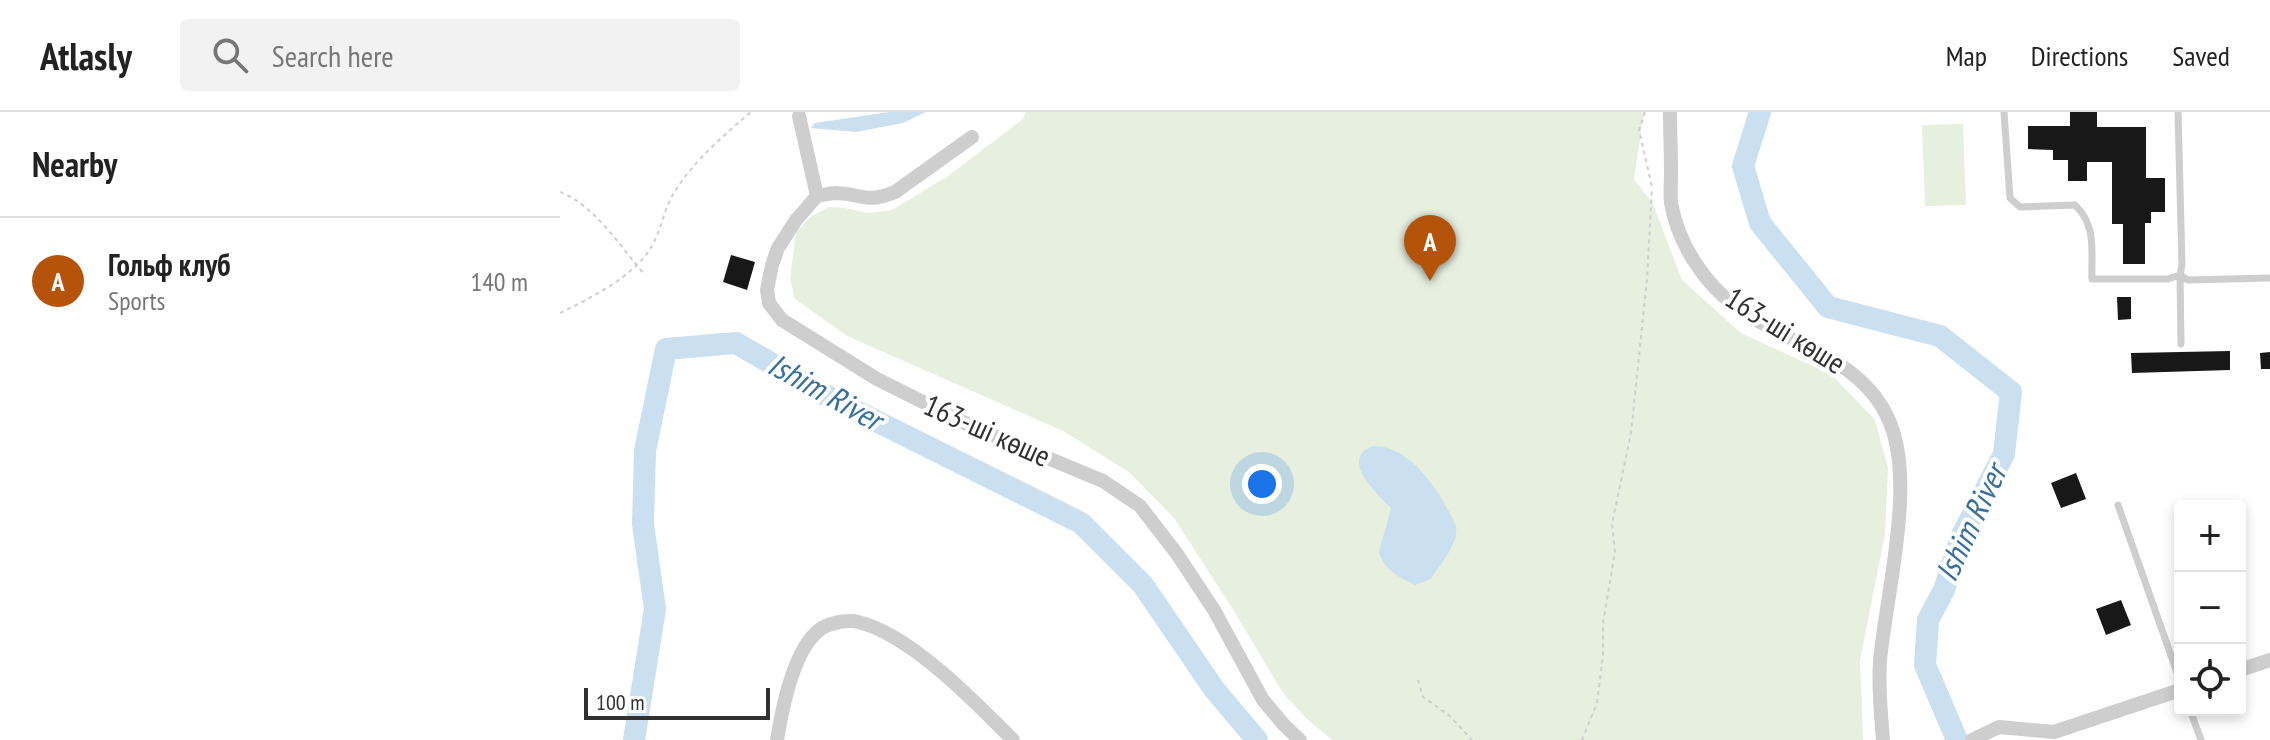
<!DOCTYPE html>
<meta charset="utf-8">
<style>
body{margin:0;font-family:"PT Sans Narrow",sans-serif;background:#f2f2f2;color:#222}
.controls{position:absolute;right:24px;bottom:24px;display:grid;overflow:hidden;border-radius:8px;box-shadow:0 4px 12px #0003}
.controls button{width:72px;height:72px;display:grid;place-items:center;padding:0;border:0;border-bottom:2px solid #e0e0e0;background:#fff;color:#222;font:40px sans-serif}
.scale{position:absolute;left:24px;bottom:20px;width:186px;box-sizing:border-box;padding-left:8px;border:4px solid #313131;border-top:0;font-size:22px;line-height:28px;white-space:nowrap;color:#313131;-webkit-text-stroke:6px #fff;paint-order:stroke}
.you{position:absolute;left:702px;top:372px;width:28px;height:28px;margin:-20px;border:6px solid #fff;border-radius:50%;background:#1a73e8;box-shadow:0 0 0 12px #1a73e833}
.badge{display:grid;place-items:center;width:52px;height:52px;border-radius:50%;background:#b45309;color:#fff;font-size:26px;font-weight:700}
.pin{position:absolute;translate:-50% -66px;filter:drop-shadow(0 2px 4px #0008)}
.pin::after{content:'';position:absolute;top:42px;width:28px;height:24px;background:inherit;clip-path:polygon(0 0,100% 0,50% 100%)}
.list{margin:0;padding:0;list-style:none}
h2{display:flex;justify-content:space-between;align-items:center;height:104px;margin:0;padding:0 32px;font-size:34px}
h2 small{font-size:26px;font-weight:400;color:#767676}
.list li{display:grid;grid-template-columns:52px 1fr auto;gap:24px;align-items:center;box-sizing:border-box;height:128px;padding:0 32px;border-top:2px solid #e0e0e0}
.list b{display:block;font-size:30px;white-space:nowrap}
.list p{margin:0;font-size:26px;white-space:nowrap;color:#767676}
.list em{font-size:26px;font-style:normal;color:#767676}
.icon{flex:none;width:44px;height:44px;fill:none;stroke:currentColor;stroke-width:2;stroke-linecap:round;stroke-linejoin:round}
.map{position:relative;flex:none;width:1710px;height:628px;overflow:hidden}
header{display:flex;align-items:center;gap:48px;box-sizing:border-box;height:112px;padding:0 40px;background:#fff;border-bottom:2px solid #e0e0e0}
header strong{font-size:38px}
nav{display:flex;gap:44px;margin-inline-start:auto;font-size:28px}
.search{width:560px;height:72px;background:#f2f2f2;display:flex;align-items:center;gap:20px;box-sizing:border-box;padding:0 28px;border-radius:8px;color:#767676;font-size:30px}
main{display:flex}
aside{flex:1;background:#fff}
.map>svg:first-child{display:block}
</style>
<header>
<strong>Atlasly</strong>
<div class="search"><svg class="icon" aria-label="search" viewBox="0 0 24 24"><circle cx="10" cy="10" r="6"/><path d="M15 15l6 6"/></svg>Search here</div>
<nav><a>Map</a><a>Directions</a><a>Saved</a></nav>
</header>
<main>
<aside>
<h2>Nearby<small></small></h2>
<ul class="list">
<li><span class="badge">A</span><div><b>Гольф клуб</b><p>Sports</p></div><em>140 m</em></li>
</ul>
</aside>
<div class="map">
<svg width="1710" height="628" viewBox="0 0 1710 628">
<rect width="100%" height="100%" fill="#fff"/>
<path fill="#e7efdf" d="M 466,0 L 1084,0 L 1074,67 L 1093,92 L 1122,168 L 1181,221 L 1272,263 L 1315,308 L 1328,356 L 1325,422 L 1300,549 L 1303,628 L 772,628 L 746,606 L 723,581 L 674,499 L 614,406 L 569,360 L 503,319 L 287,224 L 235,187 L 230,167 L 236,121 L 249,106 L 268,95 L 285,96 L 308,101 L 332,98 L 388,64 L 463,7 Z
M 1403,12 L 1406,93 L 1365,94 L 1362,13 Z"/>
<path fill="#cadff0" d="M 329,0 L 366,0 L 343,11 L 296,20 L 251,16 L 255,11 Z
M 813,334 C 852,333 882,383 896,414 C 899,432 880,452 871,467 L 855,473 C 839,465 824,458 819,440 L 831,396 C 818,383 778,347 813,334 Z"/>
<g fill="none" stroke-linecap="round" stroke-linejoin="round">
<path stroke="#cadff0" stroke-width="22" d="M 1200,0 L 1183,54 L 1200,111 L 1268,195 L 1380,224 L 1451,280 L 1444,342 L 1401,425 L 1384,478 L 1368,508 L 1365,553 L 1397,628
M 74,628 L 95,497 L 83,412 L 85,339 L 106,237 L 176,231 L 276,289 L 521,411 L 583,473 L 654,577 L 697,628"/>
</g>
<path fill="#181818" d="M 1510,0 L 1537,0 L 1537,15 L 1586,15 L 1586,66 L 1605,66 L 1605,100 L 1591,100 L 1591,111 L 1585,111 L 1585,152 L 1563,152 L 1563,112 L 1552,112 L 1552,50 L 1527,50 L 1527,69 L 1508,69 L 1508,48 L 1493,48 L 1493,38 L 1468,37 L 1468,14 L 1510,14 Z
M 171,143 L 195,150 L 187,178 L 163,170 Z
M 1557,185 L 1571,185 L 1571,207 L 1558,208 Z
M 1670,239 L 1670,258 L 1572,261 L 1571,241 Z
M 1710,240 L 1710,257 L 1701,257 L 1700,241 Z
M 1516,361 L 1526,387 L 1501,396 L 1491,371 Z
M 1561,488 L 1571,513 L 1546,523 L 1536,497 Z"/>
<g fill="none" stroke-linecap="round" stroke-linejoin="round">
<path stroke="#cecece" stroke-width="2" stroke-dasharray="4 4" stroke-linecap="butt" d="M 1085,0 L 1079,18 L 1092,75
M 0,80 C 34,92 62,137 85,163
M 0,201 C 29,187 73,165 90,137 C 100,122 103,102 111,86 C 128,54 164,23 191,0
M 858,568 L 863,585 L 890,604 L 912,628
M 1022,628 L 1037,591 L 1043,543 L 1043,511 L 1055,440 L 1052,412 L 1071,321 L 1087,167 L 1092,76"/>
<path stroke="#cecece" stroke-width="7" d="M 1444,0 L 1450,86 L 1460,95 L 1515,93 C 1537,114 1531,139 1532,167 L 1608,167 L 1620,163 L 1628,168 L 1710,166
M 1618,0 L 1622,153 L 1620,163 L 1621,232
M 1558,393 L 1620,569
M 1630,598 L 1641,628"/>
<path stroke="#cecece" stroke-width="14" d="M 1110,0 C 1110,20 1111,40 1111,61 C 1111,70 1110,81 1111,91 C 1118,131 1144,172 1178,196 C 1200,212 1227,224 1252,237 C 1283,252 1312,272 1327,304 C 1358,366 1326,481 1320,549 C 1318,575 1321,602 1323,628
M 239,4 L 257,84
M 412,25 L 335,80 C 305,92 304,82 276,81 C 270,81 263,83 257,84 L 236,108 L 218,136 L 212,153 L 207,178 L 209,191 L 222,208 L 317,267 L 413,315 L 543,369 L 580,394 L 617,442 L 654,498 L 703,588 L 724,613 L 740,628
M 1680,558 L 1710,548
M 217,628 C 222,597 234,534 262,516 C 271,511 288,507 298,510 C 350,522 415,590 453,628
M 1412,628 L 1439,615 L 1494,620 L 1620,578"/>
</g>
<g text-anchor="middle" stroke-width="8" stroke-linejoin="round" paint-order="stroke">
<g font-size="30" fill="#313131" stroke="#fff">
<text transform="translate(1225 219) rotate(32)" y="10">163-ші көше</text>
<text transform="translate(427 319) rotate(24)" y="10">163-ші көше</text>
</g>
<g font-size="32" font-style="italic" fill="#37709c" stroke="#fff">
<text transform="translate(265 280) rotate(29)" y="11">Ishim River</text>
<text transform="translate(1411 411) rotate(-65)" y="11">Ishim River</text>
</g>
</g>
</svg>
<div class="controls">
<button>+</button>
<button>−</button>
<button><svg class="icon" aria-label="locate" viewBox="0 0 24 24"><circle cx="12" cy="12" r="6"/><path d="M12 2v4M12 18v4M2 12h4M18 12h4"/></svg></button>
</div>
<div class="scale">100 m</div>
<div class="you"></div>
<div class="pin badge" style="left:870px;top:169px">A</div>
</div>
</main>
